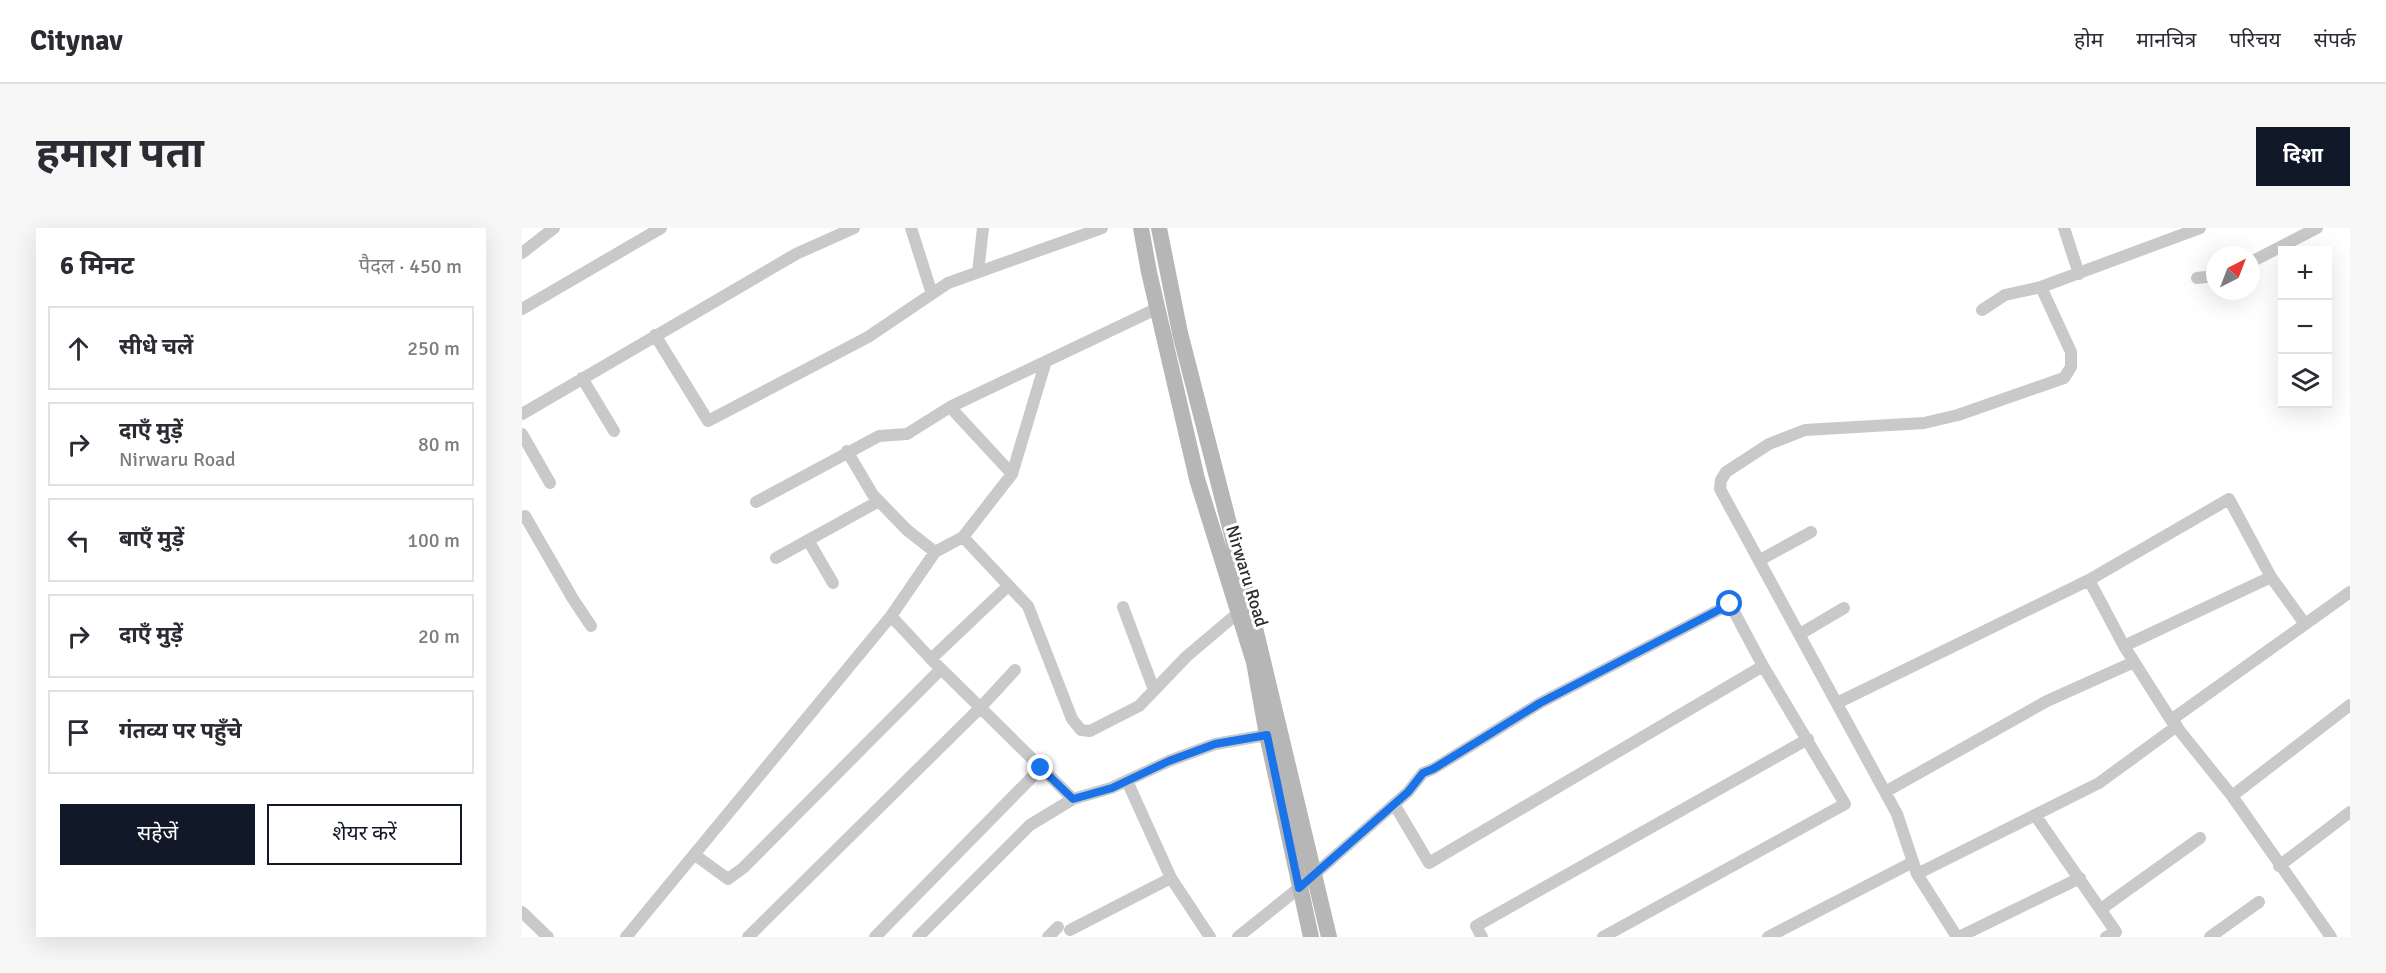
<!DOCTYPE html>
<html lang="hi">
<meta charset="utf-8">
<style>
body{margin:0;font-family:Signika,"Noto Sans Devanagari",sans-serif;background:#f7f7f7;color:#2b2b33}
.controls{position:absolute;right:18px;top:18px;display:grid;overflow:hidden;border-radius:0px;box-shadow:0 6px 24px #0002}
.controls button{width:54px;height:54px;display:grid;place-items:center;padding:0;border:0;border-bottom:2px solid #e1e1e2;background:#fff;color:#2b2b33;font:30px sans-serif}
.compass{position:absolute;left:1684px;top:18px;width:54px;height:54px;border-radius:50%;background:#fff;box-shadow:0 6px 24px #0002;rotate:42deg}
.stop{position:absolute;width:18px;height:18px;margin:-14px;border:4px solid #1a73e8;border-radius:50%;background:#fff}
.stop.end{background:#1a73e8;border-color:#fff;box-shadow:0 2px 6px #0008}
.list{margin:0;padding:0;list-style:none}
h2{display:flex;justify-content:space-between;align-items:center;height:78px;margin:0;padding:0 24px;font-size:26px}
h2 small{font-size:20px;font-weight:400;color:#7c7c81}
.list li{display:grid;grid-template-columns:39px 1fr auto;gap:18px;align-items:center;box-sizing:border-box;height:84px;margin:0 12px 12px;padding:0 12px;border:2px solid #e1e1e2;border-radius:0px}
.list b{display:block;font-size:22px;white-space:nowrap}
.list p{margin:0;font-size:20px;white-space:nowrap;color:#7c7c81}
.list em{font-size:20px;font-style:normal;color:#7c7c81}
.actions{display:flex;gap:12px;padding:18px 24px}
.actions a{flex:1;padding:14px 0;border:2px solid #111827;border-radius:0px;text-align:center;font-size:21px;color:#111827}
.actions .main{background:#111827;color:#fff}
.icon{flex:none;width:33px;height:33px;fill:none;stroke:currentColor;stroke-width:2;stroke-linecap:round;stroke-linejoin:round}
.map{position:relative;flex:none;width:1828px;height:709px;overflow:hidden;border-radius:0px}
header{display:flex;align-items:center;gap:36px;box-sizing:border-box;height:84px;padding:0 30px;background:#fff;border-bottom:2px solid #e1e1e2}
header strong{font-size:28px}
nav{display:flex;gap:33px;margin-inline-start:auto;font-size:21px}
.intro{display:flex;align-items:center;justify-content:space-between;box-sizing:border-box;height:144px;padding:0 36px}
h1{margin:0;font-size:42px}
.button{padding:15px 27px;border-radius:0px;background:#111827;color:#fff;font-size:21px;font-weight:700}
main{display:flex;gap:36px;padding:0 36px}
aside{flex:1;background:#fff;border-radius:0px;box-shadow:0 6px 24px #0002}
.map>svg:first-child{display:block}
</style>
<header>
<strong>Citynav</strong>
<nav><a>होम</a><a>मानचित्र</a><a>परिचय</a><a>संपर्क</a></nav>
</header>
<div class="intro"><h1>हमारा पता</h1><a class="button">दिशा</a></div>
<main>
<aside>
<h2>6 मिनट<small>पैदल · 450 m</small></h2>
<ul class="list">
<li><svg class="icon" aria-label="ahead" viewBox="0 0 24 24"><path d="M12 20V5M6 11l6-6 6 6"/></svg><div><b>सीधे चलें</b></div><em>250 m</em></li>
<li><svg class="icon" aria-label="right" viewBox="0 0 24 24"><path d="M7 20v-9h11M14 6l5 5-5 5"/></svg><div><b>दाएँ मुड़ें</b><p>Nirwaru Road</p></div><em>80 m</em></li>
<li><svg class="icon" aria-label="left" viewBox="0 0 24 24"><path d="M17 20v-9H6M10 6l-5 5 5 5"/></svg><div><b>बाएँ मुड़ें</b></div><em>100 m</em></li>
<li><svg class="icon" aria-label="right" viewBox="0 0 24 24"><path d="M7 20v-9h11M14 6l5 5-5 5"/></svg><div><b>दाएँ मुड़ें</b></div><em>20 m</em></li>
<li><svg class="icon" aria-label="arrive" viewBox="0 0 24 24"><path d="M6 21V4h12l-3 4 3 4H6"/></svg><div><b>गंतव्य पर पहुँचे</b></div></li>
</ul>
<div class="actions"><a class="main">सहेजें</a><a>शेयर करें</a></div>
</aside>
<div class="map">
<svg width="1828" height="709" viewBox="0 0 1828 709">
<rect width="100%" height="100%" fill="#fff"/>
<g fill="none" stroke-linecap="round" stroke-linejoin="round">
<path stroke="#c9c9c9" stroke-width="12" d="M 389,0 L 410,66
M 1542,0 L 1557,46
M 0,25 L 32,0
M 1729,34 L 1795,0
M 456,44 L 461,0
M 1675,50 L 1693,48
M 0,81 L 139,0
M 1460,82 L 1483,67 L 1519,59 L 1678,0
M 133,107 L 186,193 L 346,109 L 426,55 L 580,0
M 60,150 L 92,203
M 0,186 L 274,26 L 332,0
M 0,206 L 28,255
M 325,223 L 351,267 L 385,302 L 413,324
M 490,246 L 523,136
M 234,274 L 357,208 L 385,206 L 428,179 L 636,80
M 0,290 L 3,288 L 51,371 L 69,398
M 441,309 L 506,378 L 550,491 L 559,502 L 568,503 L 617,478 L 665,428 L 716,385
M 286,312 L 311,355
M 254,330 L 357,273
M 1238,332 L 1289,304
M 1749,349 L 1783,396
M 1567,352 L 1602,418
M 601,379 L 632,462
M 369,388 L 413,324 L 441,309 L 490,246 L 428,179
M 1278,406 L 1322,380
M 409,431 L 486,358
M 1315,475 L 1567,352 L 1707,271 L 1749,349 L 1602,418 L 1649,492 L 1710,568 L 1828,477
M 1649,492 L 1828,364
M 605,553 L 649,650 L 688,709
M 1363,564 L 1525,473 L 1612,434
M 1710,568 L 1809,709
M 872,576 L 907,635 L 1241,438
M 1513,587 L 1594,704 L 1584,709
M 173,627 L 206,651 L 221,640 L 419,441
M 1757,638 L 1828,584
M 1395,646 L 1577,555 L 1655,498
M 1579,681 L 1678,610
M 0,684 L 26,709
M 548,702 L 649,650
M 104,709 L 369,388 L 409,431 L 551,571 L 589,560 L 647,533 L 693,516 L 745,507
M 226,709 L 458,480 L 493,442
M 353,709 L 519,540
M 396,709 L 508,597 L 551,571
M 526,709 L 536,699
M 716,709 L 777,660 L 886,564 L 901,545 L 911,541 L 1018,475 L 1208,376 L 1241,438 L 1323,576 L 1081,709
M 960,709 L 954,698 L 1286,511
M 1246,709 L 1391,634
M 1435,709 L 1395,646 L 1375,586 L 1198,261 L 1199,252 L 1204,244 L 1247,216 L 1283,202 L 1402,195 L 1436,187 L 1542,150 L 1549,139 L 1549,124 L 1519,59
M 1437,709 L 1558,650
M 1688,709 L 1737,674"/>
<path stroke="#b6b6b6" stroke-width="16" d="M 619,0 L 627,44 L 675,251 L 732,434 L 745,507 L 789,709
M 637,0 L 658,105 L 723,358 L 807,709"/>
</g>
<g fill="none" stroke-linecap="round" stroke-linejoin="round">
<path stroke="#1a73e8" stroke-width="8" d="M 519,540 L 551,571 L 590,560 L 647,533 L 693,516 L 745,507 L 777,660 L 886,564 L 901,545 L 911,541 L 1018,475 L 1208,376"/>
</g>
<g text-anchor="middle" stroke-width="6" stroke-linejoin="round" paint-order="stroke">
<g font-size="18" fill="#2c2c2c" stroke="#fff">
<text transform="translate(725 348) rotate(73)" y="6">Nirwaru Road</text>
</g>
</g>
</svg>
<div class="controls">
<button>+</button>
<button>−</button>
<button><svg class="icon" aria-label="layers" viewBox="0 0 24 24"><path d="M12 4l9 5-9 5-9-5zM3 14l9 5 9-5"/></svg></button>
</div>
<svg class="compass" viewBox="-18 -18 36 36"><path d="M0-13l5 13h-10z" fill="#e53935"/><path d="M0 13l5-13h-10z" fill="#7c7c81"/></svg>
<div class="stop" style="left:1208px;top:376px"></div>
<div class="stop end" style="left:519px;top:540px"></div>
</div>
</main>
